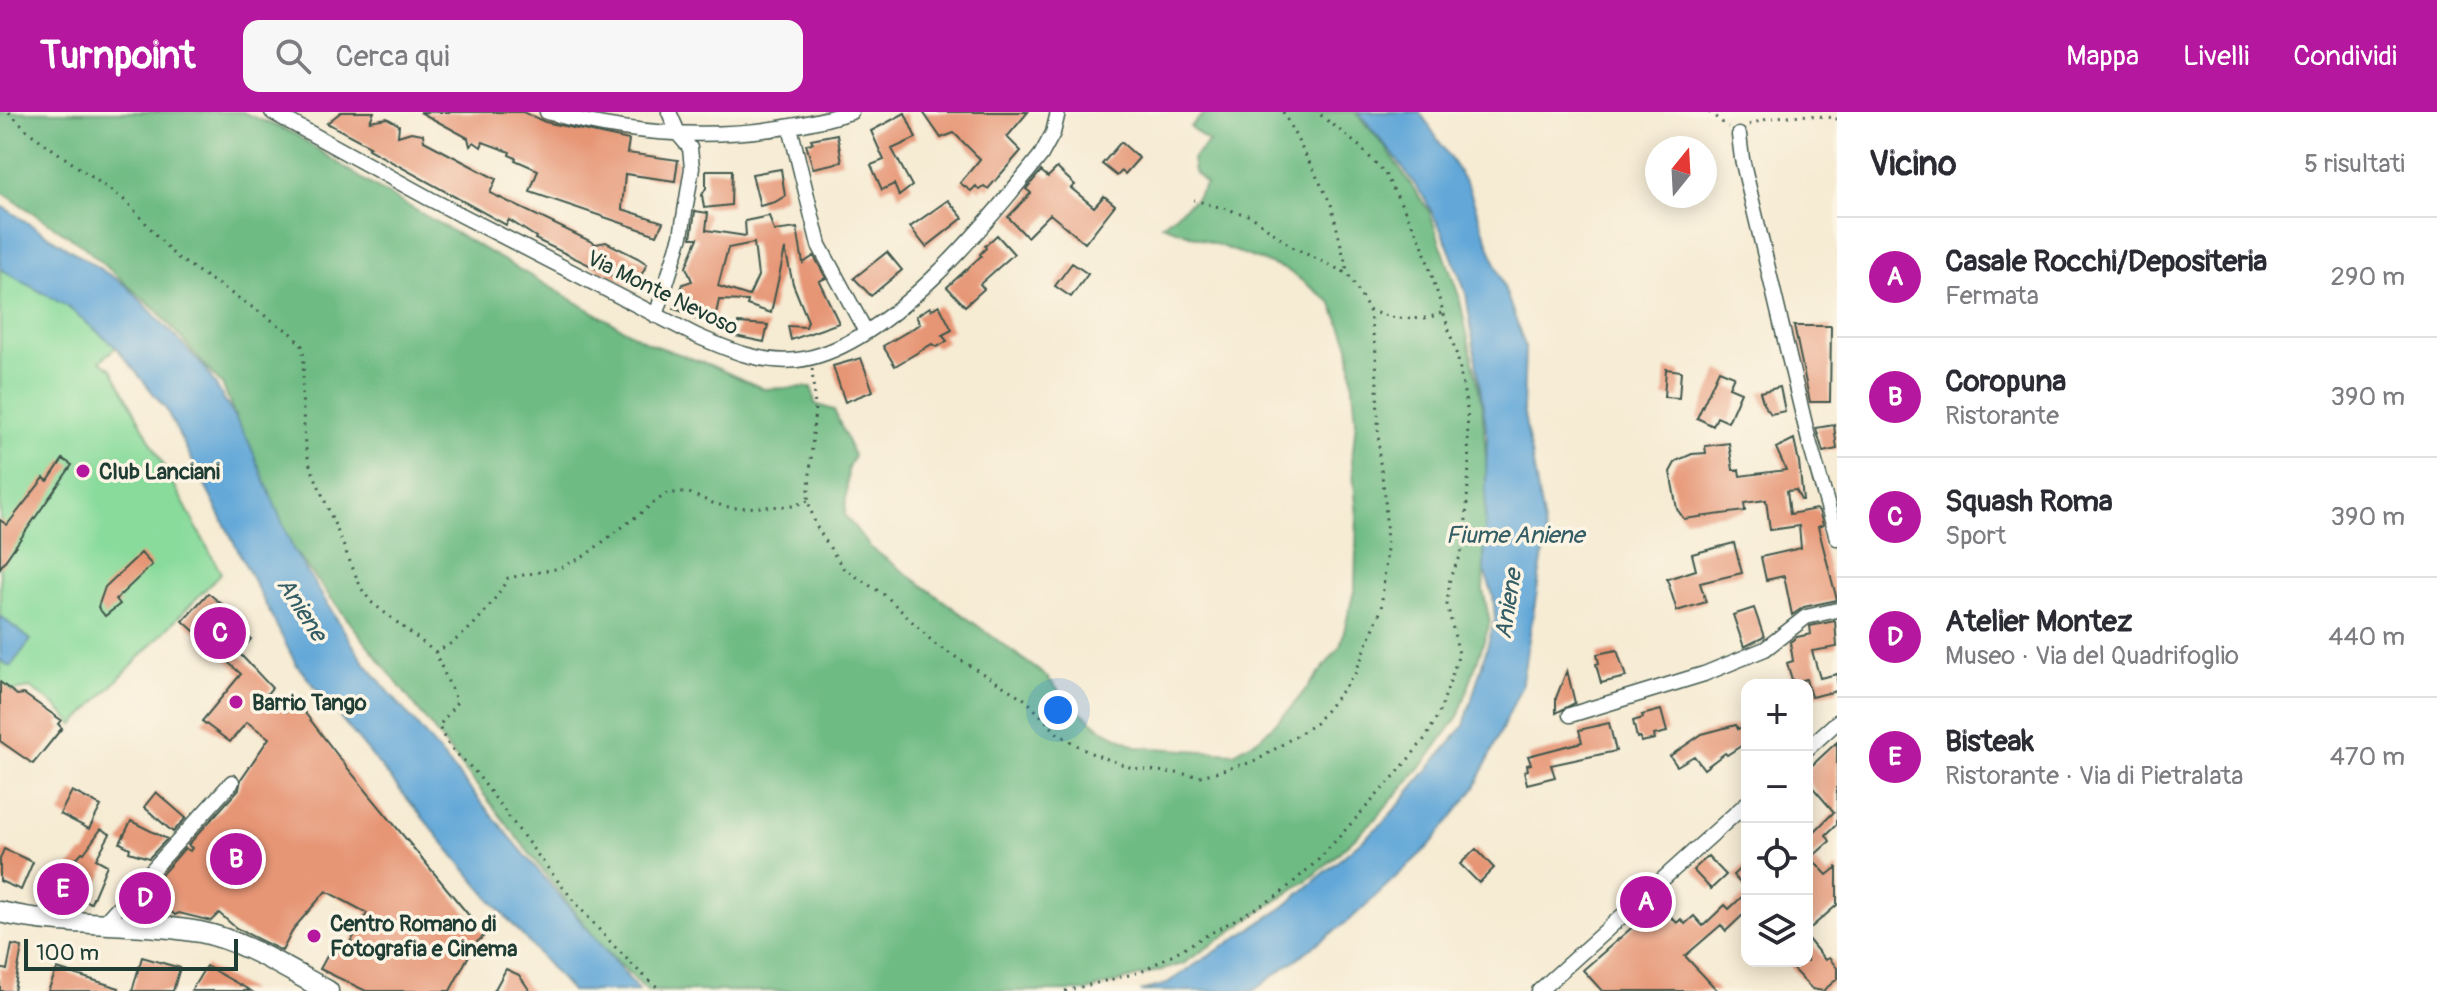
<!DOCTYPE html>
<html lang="it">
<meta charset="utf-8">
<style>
body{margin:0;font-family:Pangolin,sans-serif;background:#f7f7f7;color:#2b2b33}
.controls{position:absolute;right:24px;bottom:24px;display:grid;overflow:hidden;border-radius:16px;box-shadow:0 4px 20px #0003}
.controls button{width:72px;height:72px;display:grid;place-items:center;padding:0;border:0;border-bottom:2px solid #e1e1e2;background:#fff;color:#2b2b33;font:40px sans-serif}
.compass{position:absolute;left:1645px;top:24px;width:72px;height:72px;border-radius:50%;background:#fff;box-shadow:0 4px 20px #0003;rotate:18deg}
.scale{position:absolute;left:24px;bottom:20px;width:214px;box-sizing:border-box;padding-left:8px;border:4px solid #1f3d34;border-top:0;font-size:22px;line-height:28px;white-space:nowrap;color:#1f3d34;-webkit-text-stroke:6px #fcf5e5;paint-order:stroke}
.you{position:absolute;left:1058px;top:598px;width:28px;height:28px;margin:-20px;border:6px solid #fff;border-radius:50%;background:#1a73e8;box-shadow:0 0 0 12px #1a73e833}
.badge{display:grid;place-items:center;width:52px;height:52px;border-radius:50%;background:#b5179e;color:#fff;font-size:26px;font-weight:700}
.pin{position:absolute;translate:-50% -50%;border:4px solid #fff;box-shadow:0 2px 8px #0006}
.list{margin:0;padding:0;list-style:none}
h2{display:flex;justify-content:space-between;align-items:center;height:104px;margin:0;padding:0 32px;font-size:34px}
h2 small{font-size:26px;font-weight:400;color:#7c7c81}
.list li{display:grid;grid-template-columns:52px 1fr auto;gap:24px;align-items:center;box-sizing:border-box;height:120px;padding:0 32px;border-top:2px solid #e1e1e2}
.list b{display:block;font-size:30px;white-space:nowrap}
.list p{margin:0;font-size:26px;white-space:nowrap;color:#7c7c81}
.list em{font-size:26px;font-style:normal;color:#7c7c81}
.icon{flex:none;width:44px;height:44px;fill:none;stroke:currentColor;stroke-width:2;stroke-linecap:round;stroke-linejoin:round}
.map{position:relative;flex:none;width:1837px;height:879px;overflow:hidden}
header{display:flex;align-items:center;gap:48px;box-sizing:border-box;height:112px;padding:0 40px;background:#b5179e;color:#fff}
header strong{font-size:38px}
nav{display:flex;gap:44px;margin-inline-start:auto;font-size:28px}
.search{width:560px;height:72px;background:#f7f7f7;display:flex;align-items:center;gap:20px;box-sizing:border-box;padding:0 28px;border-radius:16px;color:#7c7c81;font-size:30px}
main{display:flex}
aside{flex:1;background:#fff}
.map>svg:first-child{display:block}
</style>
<header>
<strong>Turnpoint</strong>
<div class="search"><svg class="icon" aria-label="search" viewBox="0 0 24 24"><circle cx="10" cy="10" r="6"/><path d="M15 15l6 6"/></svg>Cerca qui</div>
<nav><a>Mappa</a><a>Livelli</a><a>Condividi</a></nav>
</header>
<main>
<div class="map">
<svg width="1837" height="879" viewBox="0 0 1837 879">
<rect width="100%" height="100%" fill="#fcf5e5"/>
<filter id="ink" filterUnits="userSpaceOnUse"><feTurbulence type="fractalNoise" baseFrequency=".0125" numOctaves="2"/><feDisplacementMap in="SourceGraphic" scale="16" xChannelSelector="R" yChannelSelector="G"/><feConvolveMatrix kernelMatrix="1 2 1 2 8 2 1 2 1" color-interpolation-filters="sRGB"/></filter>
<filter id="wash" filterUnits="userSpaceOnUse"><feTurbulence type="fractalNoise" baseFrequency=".006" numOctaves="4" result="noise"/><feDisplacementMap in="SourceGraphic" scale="32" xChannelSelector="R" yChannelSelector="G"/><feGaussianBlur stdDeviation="1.8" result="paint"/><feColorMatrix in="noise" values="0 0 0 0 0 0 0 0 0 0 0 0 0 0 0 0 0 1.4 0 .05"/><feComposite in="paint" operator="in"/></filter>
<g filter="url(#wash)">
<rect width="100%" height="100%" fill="#f6ebd3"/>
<path fill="#89db9c" stroke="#548c68" stroke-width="2" d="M 0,157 L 68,195 L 116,235 L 100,249 L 112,257 L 221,461 L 74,613 L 55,593 L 30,576 L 14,579 L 0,599 Z"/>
<path fill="#6ebb84" stroke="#467c5c" stroke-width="2" d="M 0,0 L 242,0 L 293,21 L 370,72 L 648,231 L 710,253 L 764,277 L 812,275 L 815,292 L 834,298 L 854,344 L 848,356 L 845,403 L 870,435 L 1046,564 L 1070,591 L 1103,618 L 1138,635 L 1234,641 L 1260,626 L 1290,597 L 1340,535 L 1355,475 L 1357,404 L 1352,348 L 1356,308 L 1349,233 L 1331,190 L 1287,158 L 1162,113 L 1194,88 L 1206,72 L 1194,60 L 1192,47 L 1209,30 L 1190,15 L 1206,0 L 1355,0 L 1383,32 L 1429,99 L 1459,184 L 1482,292 L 1488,372 L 1483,478 L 1490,511 L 1459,603 L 1426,649 L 1374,708 L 1316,762 L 1183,852 L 1086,879 L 647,879 L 603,836 L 293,437 L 283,421 L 223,274 L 159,201 L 82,133 L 0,79 Z"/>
<path fill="#62a7d8" stroke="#407286" stroke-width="2" d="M 1358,0 L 1420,0 L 1468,74 L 1525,234 L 1523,297 L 1546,424 L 1521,575 L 1475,676 L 1429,734 L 1352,806 L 1253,879 L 1140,879 L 1164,873 L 1284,795 L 1385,709 L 1464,614 L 1495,508 L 1493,483 L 1484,458 L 1487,321 L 1466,181 L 1444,124 L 1425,87 L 1396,46 Z
M 0,93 L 127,174 L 206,257 L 248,328 L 293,437 L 363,549 L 639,879 L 571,879 L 480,775 L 296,552 L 166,297 L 116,235 L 68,195 L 0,157 Z
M 0,504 L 31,528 L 10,555 L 0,548 Z"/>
<g id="blocks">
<path fill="#e69575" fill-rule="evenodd" d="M 341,0 L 374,0 L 370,9 L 387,6 L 399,13 L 398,24 L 411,20 L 423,22 L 424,29 L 496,67 L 490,81 L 596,132 L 606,130 L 638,146 L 647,152 L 635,175 L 535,127 L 536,125 L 509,108 L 506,113 L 368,37 L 370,34 L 327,11 Z
M 420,0 L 523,0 L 545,10 L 629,28 L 627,41 L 678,48 L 675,69 L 625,62 L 622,97 L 663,110 L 657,123 L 530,80 L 538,58 L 515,48 L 516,46 L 509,43 L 510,40 L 483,30 L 481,35 L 474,30 L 470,34 L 468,26 Z
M 923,0 L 1028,0 L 1007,25 L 1021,39 L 988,77 L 984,74 L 979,78 L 976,74 L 971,79 L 960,71 L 980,47 L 954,21 L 941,26 Z
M 905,1 L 916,26 L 892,37 L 912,74 L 899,84 L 894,72 L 882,78 L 871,53 L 884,48 L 871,19 Z
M 837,22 L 842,50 L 813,56 L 806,32 L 813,31 L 811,27 Z
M 1121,30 L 1139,46 L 1125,62 L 1122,59 L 1117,64 L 1102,52 Z
M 1057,56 L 1075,73 L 1071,76 L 1094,95 L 1104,84 L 1115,93 L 1085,131 L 1050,102 L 1027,125 L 1008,105 L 1031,81 L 1026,77 L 1041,59 L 1048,65 Z
M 781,57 L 785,84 L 775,90 L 760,94 L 752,62 Z
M 706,58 L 732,58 L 731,93 L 704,96 L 702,83 L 706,76 Z
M 948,88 L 963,106 L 926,135 L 910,115 Z
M 695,99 L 708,101 L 706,118 L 746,124 L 745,109 L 769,104 L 774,119 L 797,116 L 803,151 L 814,144 L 826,166 L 819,169 L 839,211 L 791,228 L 788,214 L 806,215 L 808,209 L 793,172 L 785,137 L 771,201 L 747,193 L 748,189 L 719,188 L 714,211 L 704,210 L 691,205 L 691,202 L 674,197 L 683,172 L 692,169 L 686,155 L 698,126 L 691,126 ZM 754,131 L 758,164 L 749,184 L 718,174 L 728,136 Z
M 997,123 L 1014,142 L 980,172 L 984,177 L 965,194 L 947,175 L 981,144 L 980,142 L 986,136 L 985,134 Z
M 887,140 L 902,158 L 871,184 L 854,166 Z
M 1072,151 L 1088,162 L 1071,185 L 1055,174 Z
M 939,193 L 952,218 L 942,223 L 947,229 L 937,235 L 932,232 L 895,254 L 883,234 L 920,212 L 916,204 L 930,195 L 931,198 Z
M 738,211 L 768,213 L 764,230 L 735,224 Z
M 1794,214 L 1831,214 L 1830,290 L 1810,290 Z
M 861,246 L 873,279 L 845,290 L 833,254 Z
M 1666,257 L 1681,259 L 1679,286 L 1664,285 Z
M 1719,258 L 1734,264 L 1729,275 L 1741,280 L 1728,310 L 1717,305 L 1713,314 L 1697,306 Z
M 1780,275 L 1785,299 L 1771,302 L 1764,293 L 1760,280 Z
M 1834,313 L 1837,337 L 1823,340 L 1816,316 Z
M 1794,327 L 1799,350 L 1803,388 L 1801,388 L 1796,378 L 1787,379 L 1790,402 L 1816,397 L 1819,399 L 1823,413 L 1818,415 L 1837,488 L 1804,495 L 1792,503 L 1784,464 L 1766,468 L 1761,445 L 1801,436 L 1799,414 L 1770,418 L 1766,388 L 1744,391 L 1745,399 L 1684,407 L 1677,397 L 1670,360 L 1676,349 L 1692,342 L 1706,341 L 1705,334 L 1729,331 L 1733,358 L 1739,358 L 1740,364 L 1786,358 L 1776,336 Z
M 63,347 L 72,353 L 0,456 L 0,408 L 7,413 L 44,366 L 48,369 Z
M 1734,431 L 1742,461 L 1700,471 L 1706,490 L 1677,499 L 1667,467 L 1696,458 L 1692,442 Z
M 141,441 L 152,453 L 116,487 L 120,492 L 105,504 L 98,495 L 105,475 Z
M 208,481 L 242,508 L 237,515 L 251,527 L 239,541 L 272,576 L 264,585 L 286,600 L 295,588 L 345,653 L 485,823 L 475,832 L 450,879 L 366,879 L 320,857 L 332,835 L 344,842 L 367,801 L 326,779 L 294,816 L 282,839 L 236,816 L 219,801 L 211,809 L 179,801 L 175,803 L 160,790 L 151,800 L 138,789 L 185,736 L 190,739 L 192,736 L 188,733 L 239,677 L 241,667 L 269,626 L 247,610 L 230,630 L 202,609 L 241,562 L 183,509 Z
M 1754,496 L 1764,525 L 1744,535 L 1733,503 Z
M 1835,509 L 1837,535 L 1812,539 L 1820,566 L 1837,562 L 1837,579 L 1811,585 L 1806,567 L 1793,571 L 1787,551 L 1793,549 L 1790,530 L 1797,525 L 1811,522 L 1810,514 Z
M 1617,538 L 1626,565 L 1601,571 L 1596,552 L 1599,551 L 1597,542 Z
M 1567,558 L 1575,591 L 1556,601 L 1556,586 Z
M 0,570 L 17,583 L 24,582 L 61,608 L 58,612 L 62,616 L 33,652 L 0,629 Z
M 1661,598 L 1667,620 L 1654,623 L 1655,627 L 1641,630 L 1640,625 L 1637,626 L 1633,609 L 1643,606 L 1642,603 Z
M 1609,611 L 1616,639 L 1551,653 L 1555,665 L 1527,672 L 1524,659 L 1528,658 L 1527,653 L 1531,652 L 1528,644 L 1582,630 L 1579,618 Z
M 1747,612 L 1747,630 L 1727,643 L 1725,641 L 1704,657 L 1694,644 L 1677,654 L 1670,644 L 1702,622 L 1736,613 L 1738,617 Z
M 1837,630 L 1837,712 L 1826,723 L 1830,729 L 1811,746 L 1827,763 L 1837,755 L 1837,793 L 1807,819 L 1807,727 L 1834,700 L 1807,669 L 1807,658 Z
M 72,679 L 101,694 L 89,717 L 60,702 Z
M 156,680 L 186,706 L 173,720 L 144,695 Z
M 131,709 L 167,727 L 149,746 L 129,740 L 130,736 L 120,731 Z
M 101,717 L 110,722 L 96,747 L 107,753 L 91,791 L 56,779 L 64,760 L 82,740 L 84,741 Z
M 4,737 L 33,750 L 21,778 L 0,769 L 0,747 Z
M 1476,737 L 1494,756 L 1479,771 L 1460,752 Z
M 1708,744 L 1726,763 L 1711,777 L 1693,758 Z
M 1747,750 L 1747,779 L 1733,763 Z
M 1747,780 L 1747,799 L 1726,819 L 1721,813 L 1685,844 L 1718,879 L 1602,879 L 1583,858 L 1659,792 L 1677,811 L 1681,807 L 1685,812 L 1694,804 L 1703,814 L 1725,793 L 1729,797 Z
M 1807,826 L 1825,848 L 1829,846 L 1837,856 L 1837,867 L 1823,879 L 1812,877 L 1785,849 L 1807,849 Z
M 12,833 L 22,835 L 14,879 L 0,879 L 0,856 L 7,858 Z
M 142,845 L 180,856 L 173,879 L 132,879 Z
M 206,854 L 251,879 L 191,879 Z
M 57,857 L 119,876 L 118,879 L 48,879 Z
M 506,857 L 519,863 L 530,879 L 494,879 Z"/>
</g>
</g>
<g filter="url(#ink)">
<use href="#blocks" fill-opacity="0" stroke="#3f574c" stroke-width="2"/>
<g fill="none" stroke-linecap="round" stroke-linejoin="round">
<defs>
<path id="street" d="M 272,0 L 430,87 L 697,224 C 729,238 762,252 797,248 C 885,238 989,109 1041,43 L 1053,21 L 1058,0
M 547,0 C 646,28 752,30 851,0
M 790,15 L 819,133 L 866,220
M 1739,23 L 1742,47 L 1809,329 L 1837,426
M 656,204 L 681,124 L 692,56 L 690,36 L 679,23 L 669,0
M 1570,603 L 1704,562 L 1765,537 L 1806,505 L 1837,498
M 1807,637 L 1837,610
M 102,813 L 232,670
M 1539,879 L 1747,691"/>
<path id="secondary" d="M 0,800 C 66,816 134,808 200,820 C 245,829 288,858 328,879"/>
</defs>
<use href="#street" stroke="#3f574c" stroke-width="17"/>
<use href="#secondary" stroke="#3f574c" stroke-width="23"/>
<path stroke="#3f574c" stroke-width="3" stroke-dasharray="2 6" stroke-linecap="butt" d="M 9,0 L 30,21 L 127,90 L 175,144 L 291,221 L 302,234 L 304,245 L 302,282 L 305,333 L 310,353 L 361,476 L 371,490 L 435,540 L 457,590 L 439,614 C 449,641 464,645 480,666 C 524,725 567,785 618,838 C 633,853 646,868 663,879
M 1283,0 L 1331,92 L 1348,162
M 1709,0 L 1728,15
M 1749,13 C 1775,2 1809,1 1837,7
M 1369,198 C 1387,207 1426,211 1442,200
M 812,257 L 815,295 L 808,389 L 816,414 L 843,456 L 886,484 L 936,533 L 1026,588 L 1057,621 L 1088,640 L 1132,656 L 1201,664 L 1256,649 L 1316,611 L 1355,562 L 1381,498 L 1387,436 L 1385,385 L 1379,343 L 1376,240 L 1369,198 L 1348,162 L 1292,135 L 1251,104 L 1194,88
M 435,540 C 468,525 490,496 508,466 L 560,456 L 583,445 L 667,381 L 689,381 L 715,392 L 733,396 L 792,394 L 808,389
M 1065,879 L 1141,860 L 1279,783 L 1318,748 L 1398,660 L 1427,624 L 1440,599 L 1459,542 L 1447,492 L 1450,465 L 1461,443 L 1465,424 L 1469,354 L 1467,297 L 1458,247 L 1421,129 L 1384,60 L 1359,34 L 1317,0"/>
<use href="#street" stroke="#fff" stroke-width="14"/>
<use href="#secondary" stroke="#fff" stroke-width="20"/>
</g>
</g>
<g fill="#b5179e" stroke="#fcf5e5" stroke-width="3">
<circle cx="83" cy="359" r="8"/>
<circle cx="236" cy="590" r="8"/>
<circle cx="314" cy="824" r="8"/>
</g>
<g text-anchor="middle" stroke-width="7" stroke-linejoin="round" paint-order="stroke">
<g font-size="22" fill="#1f3d34" stroke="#fcf5e5">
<text transform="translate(663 180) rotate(26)" y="8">Via Monte Nevoso</text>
</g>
<g font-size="22" font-weight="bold" fill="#1f3d34" stroke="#fcf5e5" text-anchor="start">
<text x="99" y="367">Club Lanciani</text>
<text x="252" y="598">Barrio Tango</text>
<text x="330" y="819">Centro Romano di<tspan x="330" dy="25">Fotografia e Cinema</tspan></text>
</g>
<g font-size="24" font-style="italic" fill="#335d65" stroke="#fcf5e5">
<text x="1515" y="431">Fiume Aniene</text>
<text transform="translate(1508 492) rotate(-81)" y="8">Aniene</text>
<text transform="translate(302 497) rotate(57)" y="8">Aniene</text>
</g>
</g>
</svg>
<div class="controls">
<button>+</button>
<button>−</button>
<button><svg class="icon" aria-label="locate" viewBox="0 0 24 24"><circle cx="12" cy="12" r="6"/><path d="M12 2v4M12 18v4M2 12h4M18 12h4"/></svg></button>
<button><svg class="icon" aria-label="layers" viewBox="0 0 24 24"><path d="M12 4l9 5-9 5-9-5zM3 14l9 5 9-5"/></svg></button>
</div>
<svg class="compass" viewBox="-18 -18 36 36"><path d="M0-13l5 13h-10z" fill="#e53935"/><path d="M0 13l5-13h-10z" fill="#7c7c81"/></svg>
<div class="scale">100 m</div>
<div class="you"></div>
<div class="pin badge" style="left:1646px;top:790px">A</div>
<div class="pin badge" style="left:236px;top:747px">B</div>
<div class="pin badge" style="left:220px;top:521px">C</div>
<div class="pin badge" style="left:145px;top:786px">D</div>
<div class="pin badge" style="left:63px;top:777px">E</div>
</div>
<aside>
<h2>Vicino<small>5 risultati</small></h2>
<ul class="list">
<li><span class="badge">A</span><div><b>Casale Rocchi/Depositeria</b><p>Fermata</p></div><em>290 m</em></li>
<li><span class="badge">B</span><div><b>Coropuna</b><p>Ristorante</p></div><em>390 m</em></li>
<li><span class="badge">C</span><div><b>Squash Roma</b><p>Sport</p></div><em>390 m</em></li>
<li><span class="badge">D</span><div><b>Atelier Montez</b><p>Museo · Via del Quadrifoglio</p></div><em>440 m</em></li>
<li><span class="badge">E</span><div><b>Bisteak</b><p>Ristorante · Via di Pietralata</p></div><em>470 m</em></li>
</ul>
</aside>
</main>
